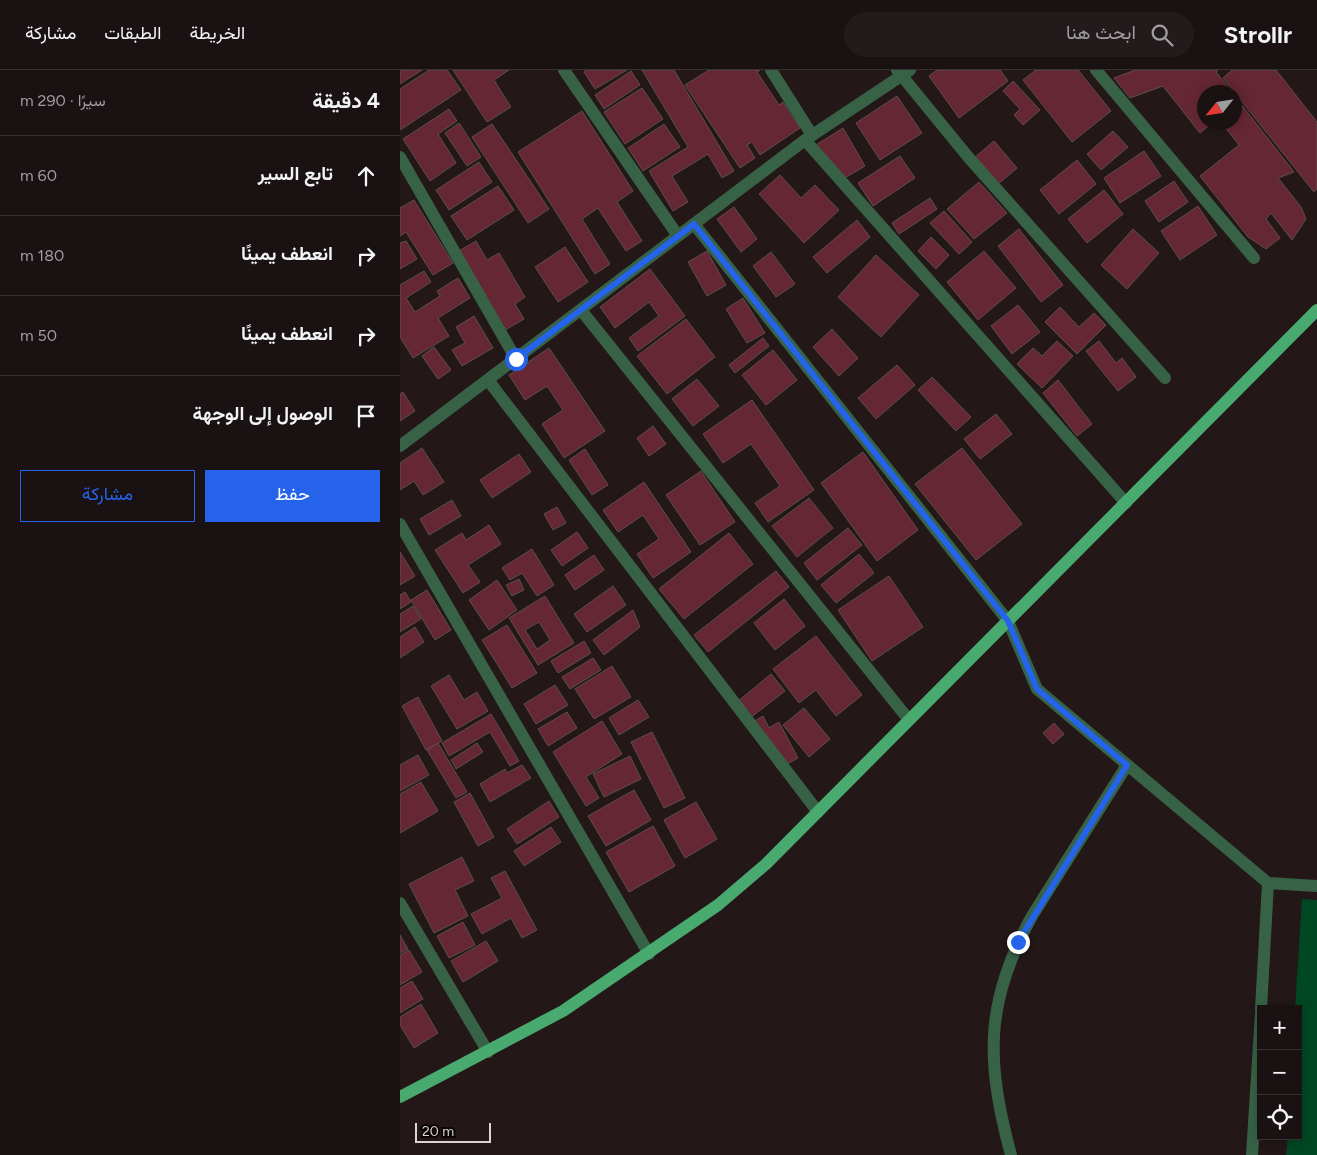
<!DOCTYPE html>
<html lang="ar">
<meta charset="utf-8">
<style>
body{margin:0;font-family:Figtree,Vazirmatn,sans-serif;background:#231a1b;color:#f1f3f6;direction:rtl}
.controls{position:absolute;right:15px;bottom:15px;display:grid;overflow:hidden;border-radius:0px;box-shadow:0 2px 12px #0003}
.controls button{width:45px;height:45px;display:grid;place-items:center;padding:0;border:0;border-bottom:1px solid #383132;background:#1a1112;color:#f1f3f6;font:25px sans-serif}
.compass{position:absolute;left:797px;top:15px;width:45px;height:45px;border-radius:50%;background:#1a1112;box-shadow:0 2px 12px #0003;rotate:240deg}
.scale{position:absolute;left:15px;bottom:12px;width:76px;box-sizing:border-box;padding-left:5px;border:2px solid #dcd3d3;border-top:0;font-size:14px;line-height:18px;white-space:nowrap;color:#dcd3d3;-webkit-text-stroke:4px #090505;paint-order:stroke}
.stop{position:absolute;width:15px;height:15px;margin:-11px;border:4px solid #2563eb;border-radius:50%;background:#fff}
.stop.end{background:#2563eb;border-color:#fff;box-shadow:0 1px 5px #0008}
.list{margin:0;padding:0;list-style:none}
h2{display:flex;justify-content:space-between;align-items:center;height:65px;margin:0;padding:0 20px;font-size:21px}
h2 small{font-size:16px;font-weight:400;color:#9f9d9f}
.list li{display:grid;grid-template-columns:32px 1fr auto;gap:15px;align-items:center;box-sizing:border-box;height:80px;padding:0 20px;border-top:1px solid #383132}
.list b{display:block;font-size:19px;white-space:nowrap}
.list em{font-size:16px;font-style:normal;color:#9f9d9f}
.actions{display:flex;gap:10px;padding:15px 20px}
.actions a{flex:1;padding:11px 0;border:1px solid #2563eb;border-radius:0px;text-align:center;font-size:18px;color:#2563eb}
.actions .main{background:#2563eb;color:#fff}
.icon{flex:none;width:28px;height:28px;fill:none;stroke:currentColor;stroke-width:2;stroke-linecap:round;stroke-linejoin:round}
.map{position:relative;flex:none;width:917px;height:1085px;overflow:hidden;direction:ltr}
header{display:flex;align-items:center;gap:30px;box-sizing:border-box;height:70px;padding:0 25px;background:#1a1112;border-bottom:1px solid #383132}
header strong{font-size:24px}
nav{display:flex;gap:28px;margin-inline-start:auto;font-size:18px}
.search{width:350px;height:45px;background:#231a1b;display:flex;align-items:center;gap:12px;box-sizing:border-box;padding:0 18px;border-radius:28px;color:#9f9d9f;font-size:19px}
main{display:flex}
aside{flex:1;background:#1a1112}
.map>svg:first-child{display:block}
</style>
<header>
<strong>Strollr</strong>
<div class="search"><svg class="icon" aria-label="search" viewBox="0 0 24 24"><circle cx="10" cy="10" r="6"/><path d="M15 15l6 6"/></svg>ابحث هنا</div>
<nav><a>الخريطة</a><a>الطبقات</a><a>مشاركة</a></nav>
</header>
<main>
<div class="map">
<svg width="917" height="1085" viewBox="0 0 917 1085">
<rect width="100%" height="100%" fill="#231718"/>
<path fill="#004723" d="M 902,829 L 917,830 L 917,1085 L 886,1085 L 888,1066 L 898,1066 L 898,939 L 895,939 Z"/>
<path fill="#652733" stroke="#5d4e4f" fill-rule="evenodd" d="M 0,0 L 22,0 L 0,14 Z
M 29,0 L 47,0 L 61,20 L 0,60 L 0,19 Z
M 53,0 L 109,0 L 94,10 L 111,37 L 87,52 Z
M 186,0 L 227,0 L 195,19 L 184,2 Z
M 242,0 L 274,0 L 334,101 L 322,108 L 308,84 L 272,106 L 288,132 L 273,141 L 249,101 L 288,77 Z
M 309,0 L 360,0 L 357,2 L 379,35 L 383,32 L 400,58 L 360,85 L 352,72 L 347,75 L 355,88 L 340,98 L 285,15 Z
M 537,0 L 600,0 L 608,11 L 559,48 L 529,6 Z
M 636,0 L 678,0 L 711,41 L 672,72 L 623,10 Z
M 735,0 L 818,0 L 816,2 L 832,22 L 804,22 L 804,52 L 813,52 L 800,63 L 763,16 L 730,28 L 714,8 Z
M 832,0 L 876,0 L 917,52 L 917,119 L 914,122 L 823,8 Z
M 231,1 L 240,15 L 204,39 L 195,25 Z
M 613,11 L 640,40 L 623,55 L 614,45 L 620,39 L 603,21 Z
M 242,18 L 263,49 L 225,74 L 204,42 Z
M 834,25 L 894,102 L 878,108 L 901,137 L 906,149 L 892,170 L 871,143 L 866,149 L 880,168 L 866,179 L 848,167 L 800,106 L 839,75 L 821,52 L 834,52 Z
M 497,26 L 522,63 L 480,90 L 456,53 Z
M 49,39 L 57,51 L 38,64 L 56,93 L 30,111 L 3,69 Z
M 182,41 L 233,121 L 217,132 L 242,171 L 226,181 L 198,138 L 182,149 L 210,194 L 195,204 L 118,82 Z
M 59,53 L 81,87 L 67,96 L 45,63 Z
M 92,54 L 149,139 L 128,153 L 72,67 Z
M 264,54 L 280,77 L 243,101 L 228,78 Z
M 443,58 L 465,96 L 438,112 L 416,75 Z
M 713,61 L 728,77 L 701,100 L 687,84 Z
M 594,71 L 617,98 L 597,115 L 574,88 Z
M 744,81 L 761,106 L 720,133 L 704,108 Z
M 500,86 L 515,108 L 473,136 L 458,113 Z
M 677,90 L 696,114 L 659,144 L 640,120 Z
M 79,92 L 92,112 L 49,140 L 36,120 Z
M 380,105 L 401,128 L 415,115 L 439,140 L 404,173 L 359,124 Z
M 774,111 L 788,132 L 759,152 L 745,131 Z
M 579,112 L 607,143 L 574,169 L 547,139 Z
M 98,116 L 114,140 L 67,170 L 51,146 Z
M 704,120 L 723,144 L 687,173 L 668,149 Z
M 530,128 L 537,139 L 499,164 L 492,153 Z
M 14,130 L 53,193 L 33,205 L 6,162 L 0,166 L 0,138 Z
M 798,136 L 817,165 L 780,190 L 761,161 Z
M 334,137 L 357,169 L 341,182 L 317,149 Z
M 544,141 L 572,172 L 559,184 L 530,153 Z
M 457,150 L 470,167 L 427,203 L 413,187 Z
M 619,159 L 663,215 L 641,232 L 598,176 Z
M 733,159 L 759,183 L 727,219 L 701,195 Z
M 531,167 L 549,185 L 536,199 L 518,181 Z
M 6,171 L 17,189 L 0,199 L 0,173 Z
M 76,171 L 87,190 L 99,183 L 125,227 L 115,234 L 124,249 L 105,260 L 57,182 Z
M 165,177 L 188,212 L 158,232 L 135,197 Z
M 307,181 L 326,215 L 307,226 L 288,192 Z
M 584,181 L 616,218 L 578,250 L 547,212 Z
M 371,182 L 395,214 L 376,227 L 353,196 Z
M 476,185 L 519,225 L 481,267 L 438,227 Z
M 250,199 L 285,246 L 238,281 L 229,268 L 259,246 L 249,232 L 215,258 L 200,237 Z
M 24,201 L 31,212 L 6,228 L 15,242 L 40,226 L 37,221 L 58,208 L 70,228 L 38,248 L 49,266 L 13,288 L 0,267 L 0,215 Z
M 343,228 L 365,263 L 347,273 L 326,239 Z
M 618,235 L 640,262 L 612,284 L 591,256 Z
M 660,237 L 679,257 L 694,243 L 706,255 L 677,284 L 645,252 Z
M 74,246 L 93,278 L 62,296 L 52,280 L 65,273 L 56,257 Z
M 286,249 L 315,287 L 267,324 L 237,286 Z
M 432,259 L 458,288 L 439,306 L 413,277 Z
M 363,268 L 369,276 L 335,303 L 329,295 Z
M 657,271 L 673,286 L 642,318 L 617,294 L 633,278 L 642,286 Z
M 699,271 L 716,293 L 722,288 L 736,307 L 718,321 L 686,281 Z
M 34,277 L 51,300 L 38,309 L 22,286 Z
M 149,278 L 205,361 L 164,388 L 142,354 L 163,340 L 147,316 L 125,330 L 109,305 Z
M 373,280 L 397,310 L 366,335 L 342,305 Z
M 497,295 L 515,315 L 476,349 L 458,328 Z
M 532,307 L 571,347 L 556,361 L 518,320 Z
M 297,309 L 319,336 L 293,356 L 272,329 Z
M 658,310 L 692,354 L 677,366 L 643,323 Z
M 3,322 L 15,341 L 0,351 L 0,324 Z
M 352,330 L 414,420 L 368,452 L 355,433 L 380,416 L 351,374 L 323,393 L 303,364 Z
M 596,344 L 612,364 L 580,389 L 564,369 Z
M 253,356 L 266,374 L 249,386 L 237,368 Z
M 22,378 L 44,412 L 23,425 L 14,411 L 0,420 L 0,393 Z
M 562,378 L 622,454 L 576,490 L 515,414 Z
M 185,379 L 208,415 L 192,425 L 169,390 Z
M 463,382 L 518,460 L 477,491 L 421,413 Z
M 119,384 L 131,402 L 92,428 L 80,410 Z
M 301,401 L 335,452 L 300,475 L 266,425 Z
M 244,412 L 291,482 L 253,508 L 237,484 L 259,469 L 243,445 L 218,462 L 203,440 Z
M 409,428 L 433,458 L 397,487 L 372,456 Z
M 52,430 L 61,446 L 29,465 L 20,449 Z
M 157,437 L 166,453 L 153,460 L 144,444 Z
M 89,455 L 101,474 L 68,495 L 80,512 L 63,523 L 35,480 L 62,463 L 66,470 Z
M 448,458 L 462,475 L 417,510 L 404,493 Z
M 177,462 L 188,478 L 162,496 L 151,480 Z
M 329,463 L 353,494 L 284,549 L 259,519 Z
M 132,479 L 154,515 L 137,526 L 122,503 L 110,510 L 102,498 Z
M 0,482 L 15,506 L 0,515 Z
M 459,484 L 474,503 L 436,533 L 421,515 Z
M 194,485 L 204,500 L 175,520 L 165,505 Z
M 376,501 L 389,517 L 308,582 L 294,565 Z
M 489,506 L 523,557 L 472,591 L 438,540 Z
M 119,509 L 124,520 L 112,526 L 106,515 Z
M 97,510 L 117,540 L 89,560 L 69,530 Z
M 213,516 L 226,535 L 187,562 L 174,544 Z
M 27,520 L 51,560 L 35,570 L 11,530 Z
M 5,522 L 11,532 L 0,539 L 0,525 Z
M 145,526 L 174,573 L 138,595 L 109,548 ZM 139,552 L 150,570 L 137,579 L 125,560 Z
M 384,529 L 405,556 L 375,580 L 354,553 Z
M 13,536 L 21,549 L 0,562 L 0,544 Z
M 233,540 L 240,557 L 204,585 L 193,570 Z
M 107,555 L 137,603 L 112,618 L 82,570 Z
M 15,557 L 24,572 L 0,588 L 0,567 Z
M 416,566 L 462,625 L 436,646 L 416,620 L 399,633 L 373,599 Z
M 184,571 L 191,583 L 158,603 L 151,591 Z
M 193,588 L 201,600 L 170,619 L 162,607 Z
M 212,596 L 231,627 L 194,649 L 175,619 Z
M 371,604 L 385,621 L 350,648 L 337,632 Z
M 49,605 L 64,630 L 77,622 L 88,641 L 57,659 L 31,616 Z
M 155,615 L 168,635 L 136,654 L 124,634 Z
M 18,627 L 42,671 L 26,680 L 2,636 Z
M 238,630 L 249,647 L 219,665 L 209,648 Z
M 404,638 L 430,669 L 409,687 L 383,655 Z
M 167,642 L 177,658 L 148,676 L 138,659 Z
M 91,644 L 119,691 L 110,696 L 90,662 L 49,686 L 42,673 Z
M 363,646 L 369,658 L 379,652 L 398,688 L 378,699 L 353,652 Z
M 202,651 L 222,684 L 186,707 L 199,728 L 186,736 L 153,682 Z
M 654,653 L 664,664 L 653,674 L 643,663 Z
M 252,662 L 285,728 L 264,738 L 231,672 Z
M 38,673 L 67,722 L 56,728 L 27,680 Z
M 77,673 L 83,682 L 56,699 L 51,690 Z
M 18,685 L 29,705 L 0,721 L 0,695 Z
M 230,686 L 241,709 L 204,727 L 193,704 Z
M 122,695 L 131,708 L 90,732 L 80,714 L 105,699 L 107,703 Z
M 21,712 L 38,741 L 0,763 L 0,724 Z
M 234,720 L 251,750 L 206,776 L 188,746 Z
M 70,723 L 94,767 L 78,776 L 54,732 Z
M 149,731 L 159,747 L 117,774 L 107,759 Z
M 296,732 L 317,769 L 285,788 L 264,750 Z
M 253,756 L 275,796 L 229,822 L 206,782 Z
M 151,757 L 161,772 L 124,796 L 114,781 Z
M 62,787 L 74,811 L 55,820 L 68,846 L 34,863 L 9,814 Z
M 105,801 L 137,860 L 122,868 L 111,848 L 82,864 L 71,844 L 102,828 L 91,808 Z
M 63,852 L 75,875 L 49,888 L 37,866 Z
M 0,865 L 8,879 L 0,883 Z
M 86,871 L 98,891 L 63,912 L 51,891 Z
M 9,880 L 22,902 L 0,915 L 0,885 Z
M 12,911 L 23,929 L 0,943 L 0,918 Z
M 21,934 L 38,963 L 14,978 L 0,955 L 0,947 Z"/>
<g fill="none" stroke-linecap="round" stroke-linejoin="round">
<path stroke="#376246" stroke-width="12" d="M 608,551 L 637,619 L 868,813
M 861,939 L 868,813 L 917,816
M 611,1085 C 586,992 584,933 632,846 L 727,695
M 852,1085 L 861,943"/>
<path stroke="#376246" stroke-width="12" d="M 164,0 L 278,166
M 371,0 L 412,65
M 497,0 L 569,88 L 765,308
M 696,0 L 854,188
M 405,70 L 726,433
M 0,87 L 116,289
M 294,154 L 608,551
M 181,240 L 509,650
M 88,310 L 418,742
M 0,376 L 405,70 L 510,0
M 0,454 L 249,884
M 0,833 L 88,982"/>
<path stroke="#49aa6f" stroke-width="12" d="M 0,1027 L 163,941 L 318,835 L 366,794 L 917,240"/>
</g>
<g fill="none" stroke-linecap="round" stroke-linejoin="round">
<path stroke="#2563eb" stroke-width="6" d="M 116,289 L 294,154 L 608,551 L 637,619 L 727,695 L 618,872"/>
</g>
</svg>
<div class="controls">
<button>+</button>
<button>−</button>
<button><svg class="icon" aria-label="locate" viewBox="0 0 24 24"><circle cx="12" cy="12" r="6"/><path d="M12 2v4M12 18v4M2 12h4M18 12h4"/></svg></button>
</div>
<svg class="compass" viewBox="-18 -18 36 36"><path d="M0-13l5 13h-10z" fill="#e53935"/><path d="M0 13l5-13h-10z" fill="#9f9d9f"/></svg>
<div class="scale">20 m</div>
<div class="stop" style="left:116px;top:289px"></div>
<div class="stop end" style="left:618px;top:872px"></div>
</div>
<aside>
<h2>4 دقيقة<small>سيرًا · 290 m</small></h2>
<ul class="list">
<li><svg class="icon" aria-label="ahead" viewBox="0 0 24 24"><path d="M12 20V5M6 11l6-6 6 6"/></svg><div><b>تابع السير</b></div><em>60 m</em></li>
<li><svg class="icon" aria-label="right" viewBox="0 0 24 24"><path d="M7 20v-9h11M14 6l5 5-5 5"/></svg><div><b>انعطف يمينًا</b></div><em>180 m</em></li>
<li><svg class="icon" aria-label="right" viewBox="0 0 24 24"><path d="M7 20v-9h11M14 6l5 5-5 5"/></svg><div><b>انعطف يمينًا</b></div><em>50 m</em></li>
<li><svg class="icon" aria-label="arrive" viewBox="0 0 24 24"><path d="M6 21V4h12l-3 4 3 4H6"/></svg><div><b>الوصول إلى الوجهة</b></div></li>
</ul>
<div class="actions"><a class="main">حفظ</a><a>مشاركة</a></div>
</aside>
</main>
